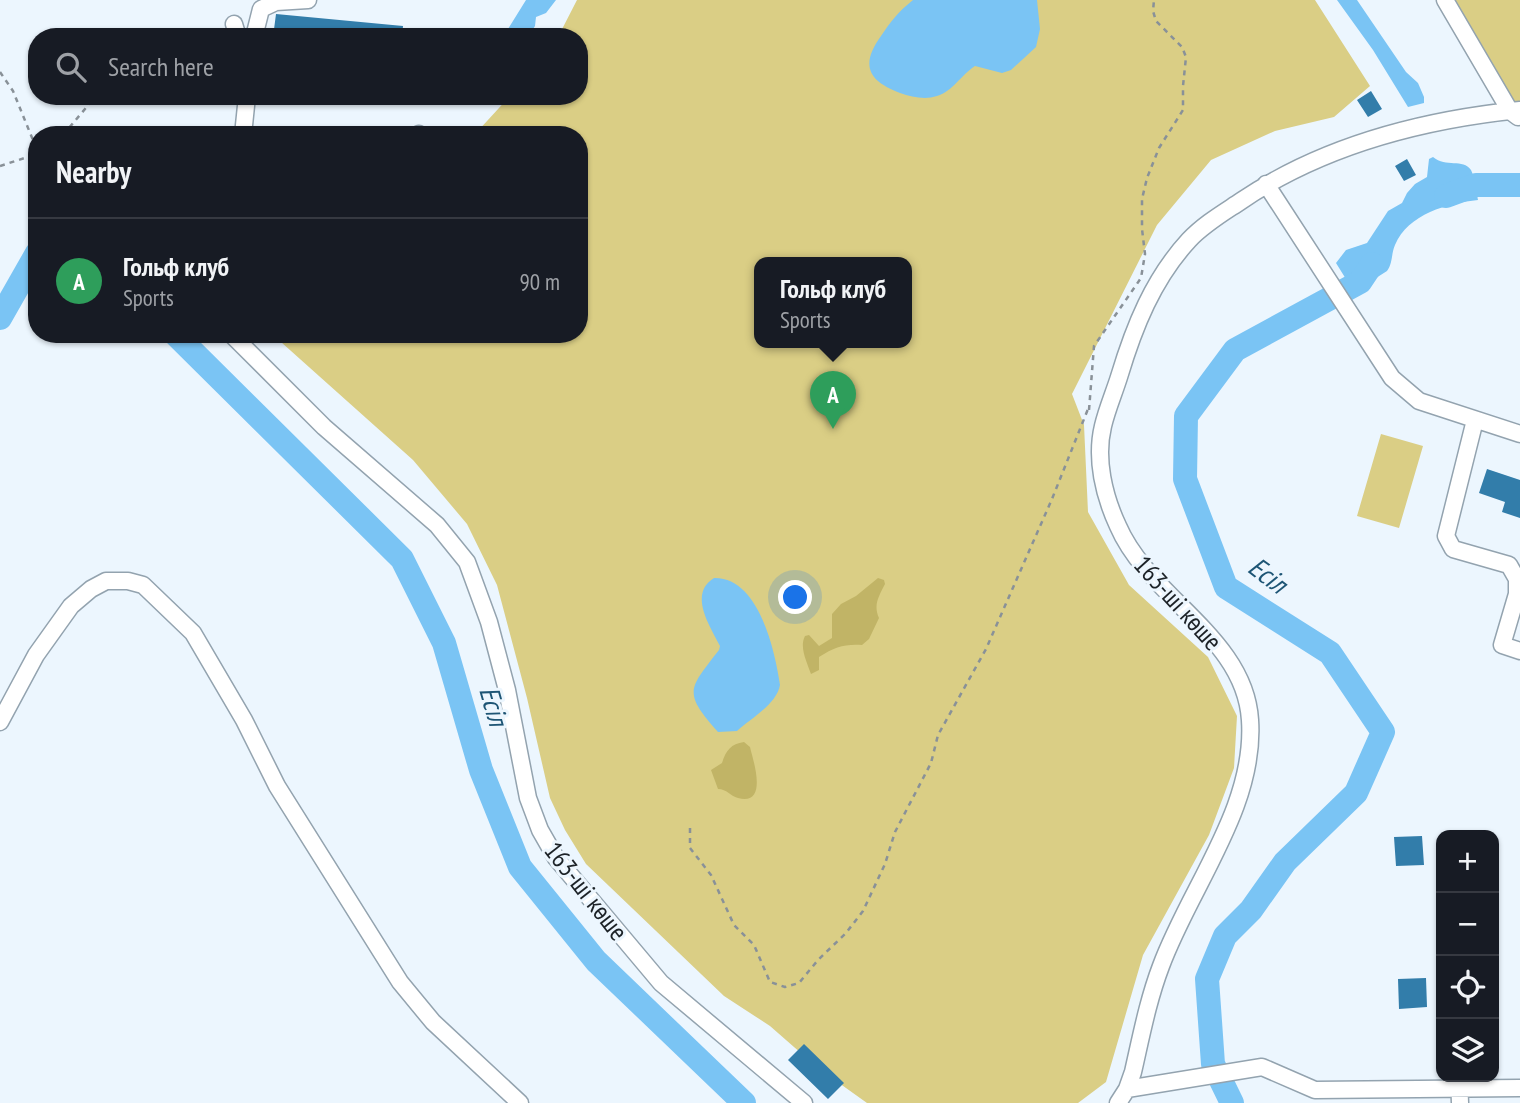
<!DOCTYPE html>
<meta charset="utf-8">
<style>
body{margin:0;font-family:"PT Sans Narrow",sans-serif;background:#20242c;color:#f1f3f6}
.controls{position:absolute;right:21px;bottom:21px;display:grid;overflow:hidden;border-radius:14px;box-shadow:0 2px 5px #0004}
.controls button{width:63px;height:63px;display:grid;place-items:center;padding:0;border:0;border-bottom:2px solid #363941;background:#171b24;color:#f1f3f6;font:35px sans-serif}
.you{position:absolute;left:796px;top:598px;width:24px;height:24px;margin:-18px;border:5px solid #fff;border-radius:50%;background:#1a73e8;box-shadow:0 0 0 10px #1a73e833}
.badge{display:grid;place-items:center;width:46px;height:46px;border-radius:50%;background:#b3b19b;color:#fff;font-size:23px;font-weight:700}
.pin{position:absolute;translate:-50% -58px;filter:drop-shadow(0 2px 4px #0008)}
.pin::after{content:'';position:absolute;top:37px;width:24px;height:21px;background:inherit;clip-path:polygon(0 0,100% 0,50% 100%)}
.popup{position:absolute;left:754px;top:257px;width:158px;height:91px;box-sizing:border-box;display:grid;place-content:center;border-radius:14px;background:#171b24;filter:drop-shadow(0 2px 5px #0005);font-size:23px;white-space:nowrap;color:#9ea1a6}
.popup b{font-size:26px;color:#f1f3f6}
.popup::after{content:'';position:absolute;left:50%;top:100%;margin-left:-14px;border:14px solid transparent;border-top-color:#171b24}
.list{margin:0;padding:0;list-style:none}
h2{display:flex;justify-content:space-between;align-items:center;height:91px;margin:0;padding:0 28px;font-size:30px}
h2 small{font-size:23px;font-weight:400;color:#9ea1a6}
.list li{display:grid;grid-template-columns:46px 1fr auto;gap:21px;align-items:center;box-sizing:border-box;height:126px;padding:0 28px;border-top:2px solid #363941}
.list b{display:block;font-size:26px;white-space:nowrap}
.list p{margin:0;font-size:23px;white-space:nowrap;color:#9ea1a6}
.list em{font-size:23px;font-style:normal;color:#9ea1a6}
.icon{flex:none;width:38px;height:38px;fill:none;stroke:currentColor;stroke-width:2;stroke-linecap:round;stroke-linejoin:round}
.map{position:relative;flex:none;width:1520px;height:1103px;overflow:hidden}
.search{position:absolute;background:#171b24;box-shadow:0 2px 5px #0004;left:28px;top:28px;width:560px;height:77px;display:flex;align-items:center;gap:18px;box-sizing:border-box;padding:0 24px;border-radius:28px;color:#9ea1a6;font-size:26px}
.panel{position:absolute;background:#171b24;box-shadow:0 2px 5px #0004;left:28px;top:126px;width:560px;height:217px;border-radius:28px}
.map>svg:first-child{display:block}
</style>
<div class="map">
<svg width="1520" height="1103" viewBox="0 0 1520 1103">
<rect width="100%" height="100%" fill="#ecf6fe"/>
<path fill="#dace85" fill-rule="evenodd" d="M 577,0 L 1315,0 L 1370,86 L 1334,117 L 1275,131 L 1211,160 L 1157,225 L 1072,394 L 1084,425 L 1088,512 L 1129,585 L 1208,657 L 1237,716 L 1234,768 L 1209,835 L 1143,955 L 1106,1082 L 1078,1103 L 867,1103 L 818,1068 L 770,1026 L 724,996 L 586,864 L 565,830 L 550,798 L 527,698 L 497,585 L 467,524 L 413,460 L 272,334 L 579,334 L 579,135 L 470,135 L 476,133 L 510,96 L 579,96 L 579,37 L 558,37 ZM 760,263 L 906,263 L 906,343 L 760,343 Z
M 1445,0 L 1520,0 L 1520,109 L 1510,111 Z
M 1381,434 L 1423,446 L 1399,528 L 1357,516 Z"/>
<path fill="#c1b466" d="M 878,578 L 884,580 L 885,584 C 879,596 873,605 879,618 L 869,639 L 862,645 C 844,644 835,647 819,657 L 819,670 L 811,674 C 807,662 799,647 805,636 L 809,635 L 819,646 L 832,638 L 832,614 L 841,604 L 856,596 Z
M 744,742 L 750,747 C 753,760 769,806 738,798 C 730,796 727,789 718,789 L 711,770 L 722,763 C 726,750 731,744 744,742 Z"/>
<path fill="#7ac4f4" d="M 526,0 L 556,0 L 546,13 L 536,17 L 535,26 L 528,37 L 503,37 Z
M 913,0 L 1037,0 L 1040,29 L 1036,47 L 1011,70 L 1002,73 L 975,66 C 961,75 953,91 937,96 C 925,100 912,97 900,93 C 868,81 860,65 881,36 C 891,21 898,12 913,0 Z
M 1337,0 L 1357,0 L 1406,72 L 1418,83 L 1424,97 L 1424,103 L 1408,107 L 1373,50 Z
M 1433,157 C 1446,168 1463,158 1471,170 C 1475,178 1476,191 1478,200 C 1448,203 1408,214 1395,245 C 1391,254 1393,263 1387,271 L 1354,292 L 1336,263 L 1346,250 L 1367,243 L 1388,211 L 1402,203 L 1407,193 L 1415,184 L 1427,177 L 1429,159 Z
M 714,578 C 759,577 775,651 780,685 C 777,704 750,719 737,731 L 718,732 C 683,692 688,690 719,650 L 720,646 C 710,626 688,594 714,578 Z"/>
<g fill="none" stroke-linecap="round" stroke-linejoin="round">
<path stroke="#7ac4f4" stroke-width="24" d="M 1446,196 L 1476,185 L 1520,185
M 0,318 L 37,253
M 175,334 L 402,559 L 444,643 L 481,770 L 520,867 L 596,961 L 744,1103
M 1232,1103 L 1213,1064 L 1207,979 L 1225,936 L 1251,910 L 1285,862 L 1356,793 L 1383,732 L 1330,653 L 1226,587 L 1185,479 L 1186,416 L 1235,350 L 1360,282 L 1372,264"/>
</g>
<path fill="#327daa" d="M 276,14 L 403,26 L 402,37 L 273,37 Z
M 1371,91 L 1382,109 L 1368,117 L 1357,100 Z
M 1407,159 L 1416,175 L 1404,181 L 1395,166 Z
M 1487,469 L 1520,480 L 1520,518 L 1502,512 L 1505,502 L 1479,493 Z
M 1422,836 L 1424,865 L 1396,866 L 1394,837 Z
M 1426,978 L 1427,1007 L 1399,1009 L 1398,979 Z
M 804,1044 L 844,1083 L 828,1099 L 788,1060 Z"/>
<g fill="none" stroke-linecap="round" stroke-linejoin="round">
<defs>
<path id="minor" d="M 1445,0 L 1510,111 L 1518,117
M 234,24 L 238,37
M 254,37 L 261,9 L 276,2 L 308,0
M 243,135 L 247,96
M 417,135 L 419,134
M 1266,184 L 1392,378 L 1419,401 L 1520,434
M 231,334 L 324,427 L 437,525 L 467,562 L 489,622 L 507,690 L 528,798 L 540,830 L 556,858 L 661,983 L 804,1103
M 1475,420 L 1446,536 L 1453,549 L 1509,565 L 1517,579 L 1517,594 L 1502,645 L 1520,651
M 0,722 L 36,655 L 71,606 L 91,589 L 106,581 L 128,581 L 143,585 L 193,633 L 244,720 L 277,786 L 400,982 L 433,1022 L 520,1103
M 1459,1077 L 1460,1103
M 1127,1089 L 1262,1067 L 1315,1090 L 1520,1088
M 1118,1103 L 1127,1089 L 1133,1072 C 1141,1037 1148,1000 1161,966 C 1190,887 1256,807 1250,720 C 1245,637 1149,598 1118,526 C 1104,496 1095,459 1103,426 C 1107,409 1114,393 1119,377 C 1134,327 1153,279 1189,240 C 1204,224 1223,213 1241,201 C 1324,145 1421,120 1520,110"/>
</defs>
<use href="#minor" stroke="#93a3af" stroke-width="19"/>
<path stroke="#899198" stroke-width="2.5" stroke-dasharray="5 5" stroke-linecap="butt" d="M 203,37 L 221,29
M 0,72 L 13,91 L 37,150
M 63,135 L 96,96
M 0,166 L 37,154
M 1089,410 L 1094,346 L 1141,278 L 1145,254 L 1142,229 L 1142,199 L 1147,178 L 1159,148 L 1183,110 L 1183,86 L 1186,57 L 1182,47 L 1156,21 L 1153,11 L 1154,0
M 690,828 L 690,848 L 711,875 L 734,925 L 754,945 L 770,982 L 785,987 L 799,983 L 818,960 L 846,933 L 863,911 L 885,864 L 895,832 L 931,763 L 938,735 L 986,649 L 1052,499 L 1088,409"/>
<use href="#minor" stroke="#fff" stroke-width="16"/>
</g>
<g text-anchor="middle" stroke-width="6" stroke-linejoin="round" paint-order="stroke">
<g font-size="26" fill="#1c2227" stroke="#ecf6fe">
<text transform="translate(1178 603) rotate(48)" y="9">163-ші көше</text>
<text transform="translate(586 891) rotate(52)" y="9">163-ші көше</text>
</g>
<g font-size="28" font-style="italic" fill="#1d5575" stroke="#ecf6fe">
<text transform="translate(1268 575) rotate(37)" y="10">Есіл</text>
<text transform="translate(494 706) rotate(74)" y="10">Есіл</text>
</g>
</g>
</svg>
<div class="controls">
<button>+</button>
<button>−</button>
<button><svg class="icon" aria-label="locate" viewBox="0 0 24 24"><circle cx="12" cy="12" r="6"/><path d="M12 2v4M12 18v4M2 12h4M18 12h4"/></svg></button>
<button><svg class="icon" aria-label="layers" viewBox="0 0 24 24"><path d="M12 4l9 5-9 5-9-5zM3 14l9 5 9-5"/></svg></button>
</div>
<div class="you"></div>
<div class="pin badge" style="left:833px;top:429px;background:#2e9e5b">A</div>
<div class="popup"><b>Гольф клуб</b>Sports</div>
<div class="search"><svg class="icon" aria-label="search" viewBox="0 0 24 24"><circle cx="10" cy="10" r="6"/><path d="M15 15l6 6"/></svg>Search here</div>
<section class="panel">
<h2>Nearby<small></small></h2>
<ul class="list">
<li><span class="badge" style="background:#2e9e5b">A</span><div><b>Гольф клуб</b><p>Sports</p></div><em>90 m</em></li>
</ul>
</section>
</div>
